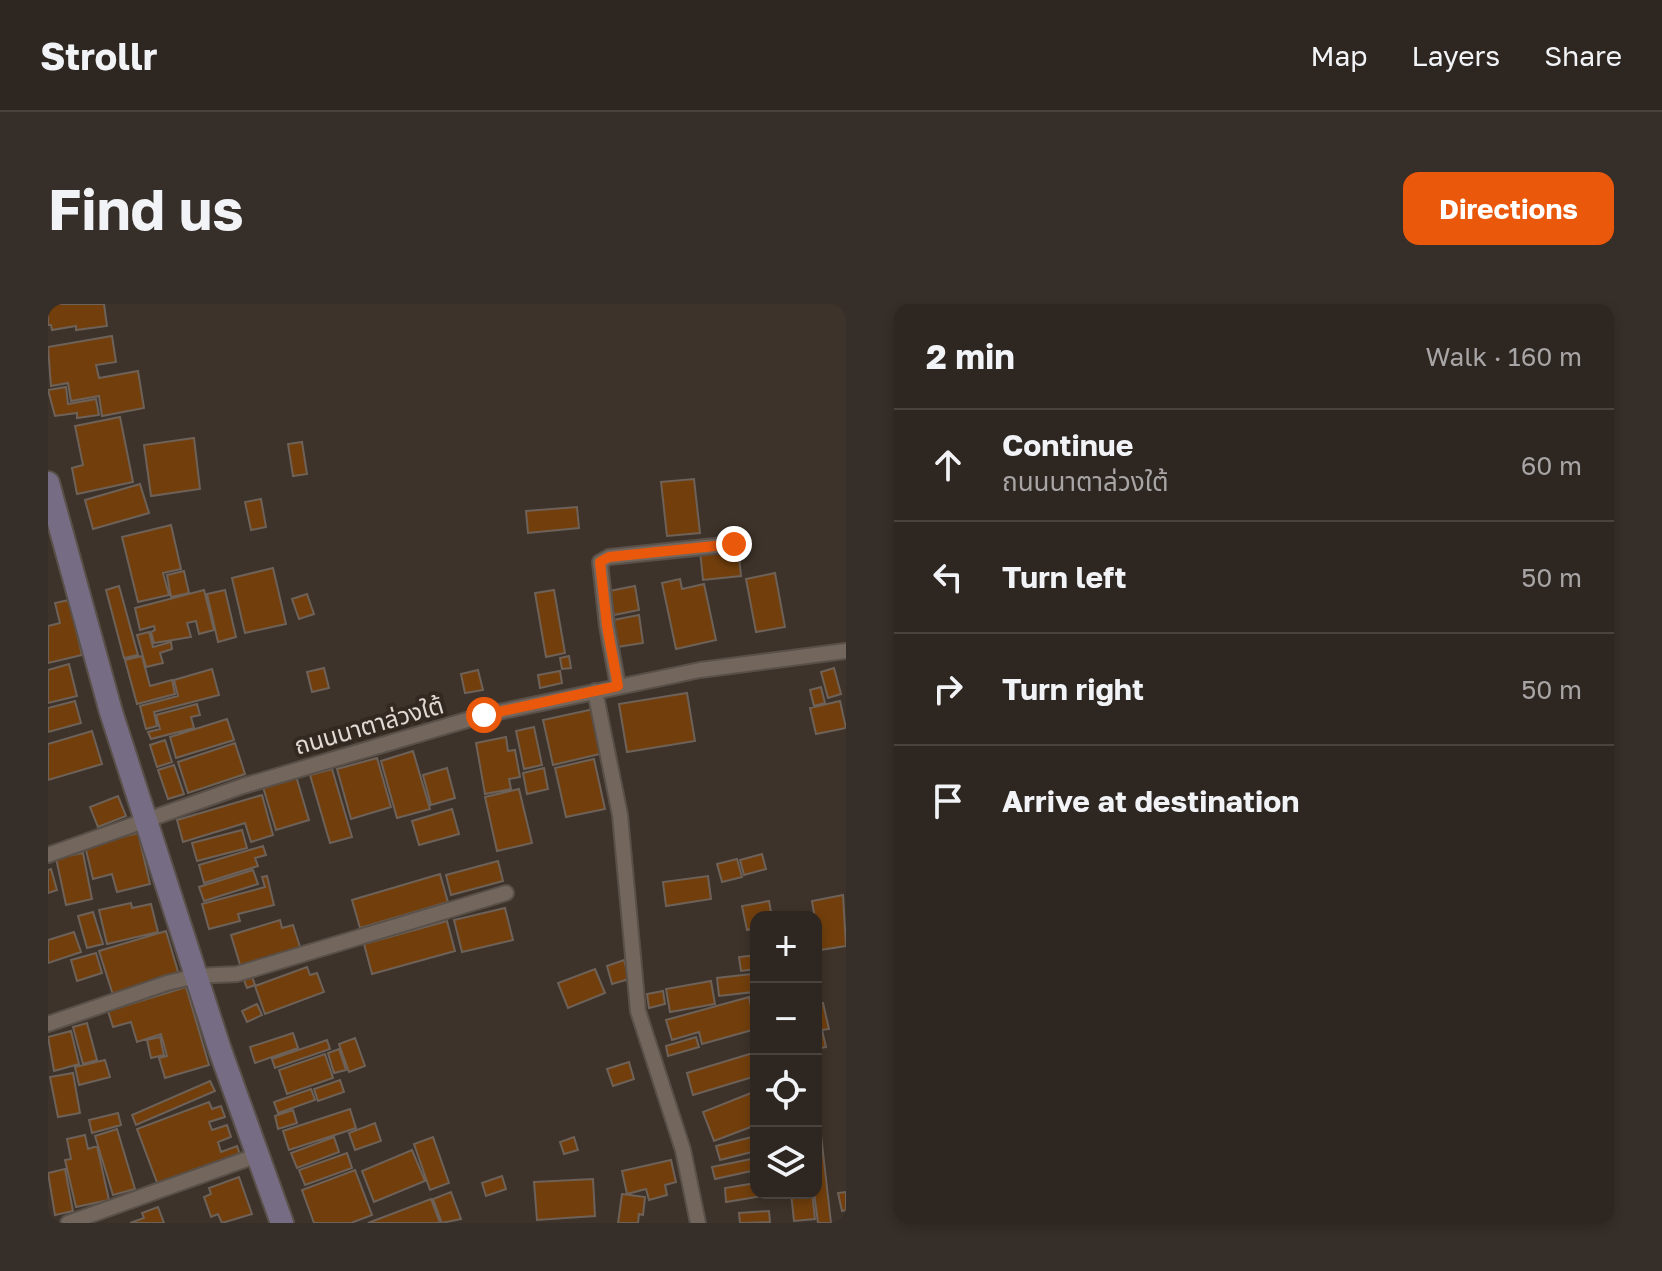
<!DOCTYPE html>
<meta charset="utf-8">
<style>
body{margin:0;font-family:"Golos Text","Noto Sans Thai",sans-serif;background:#362e29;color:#f1f3f6}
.controls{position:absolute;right:24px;bottom:24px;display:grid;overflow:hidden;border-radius:16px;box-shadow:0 4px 12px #0003}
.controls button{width:72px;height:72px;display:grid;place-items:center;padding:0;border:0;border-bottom:2px solid #49433e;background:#2e2620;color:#f1f3f6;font:40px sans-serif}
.stop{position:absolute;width:24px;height:24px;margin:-18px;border:6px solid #ea580c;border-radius:50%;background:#fff}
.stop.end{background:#ea580c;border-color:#fff;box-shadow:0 2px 8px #0008}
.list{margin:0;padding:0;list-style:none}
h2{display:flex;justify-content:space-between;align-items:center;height:104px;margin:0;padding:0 32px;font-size:34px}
h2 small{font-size:26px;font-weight:400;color:#a7a5a5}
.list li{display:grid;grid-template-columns:52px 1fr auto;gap:24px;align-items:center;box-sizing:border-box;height:112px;padding:0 32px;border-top:2px solid #49433e}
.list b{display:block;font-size:30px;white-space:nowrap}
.list p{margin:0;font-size:26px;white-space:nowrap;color:#a7a5a5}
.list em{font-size:26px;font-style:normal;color:#a7a5a5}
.icon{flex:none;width:44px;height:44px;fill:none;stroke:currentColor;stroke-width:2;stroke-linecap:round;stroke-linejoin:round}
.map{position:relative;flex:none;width:798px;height:919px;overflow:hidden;border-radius:16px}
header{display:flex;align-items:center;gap:48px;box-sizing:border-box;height:112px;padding:0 40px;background:#2e2620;border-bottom:2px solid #49433e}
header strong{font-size:38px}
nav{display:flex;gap:44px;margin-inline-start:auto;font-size:28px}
.intro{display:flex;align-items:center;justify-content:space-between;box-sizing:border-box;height:192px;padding:0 48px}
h1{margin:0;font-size:56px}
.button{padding:20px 36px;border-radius:16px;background:#ea580c;color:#fff;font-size:28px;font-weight:700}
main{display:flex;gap:48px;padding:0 48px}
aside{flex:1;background:#2e2620;border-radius:16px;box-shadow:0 4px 12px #0003}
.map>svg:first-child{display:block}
</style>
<header>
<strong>Strollr</strong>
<nav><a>Map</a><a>Layers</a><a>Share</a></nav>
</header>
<div class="intro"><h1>Find us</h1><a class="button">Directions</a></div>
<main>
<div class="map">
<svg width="798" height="919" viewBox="0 0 798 919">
<rect width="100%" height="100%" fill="#3e332a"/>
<path fill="#723f0c" stroke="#6d6158" stroke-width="2" d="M 0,0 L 56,0 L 59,22 L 28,26 L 28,22 L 4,26 L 3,21 L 0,21 Z
M 64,32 L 68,58 L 48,61 L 51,74 L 90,67 L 96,104 L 54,112 L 51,92 L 23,97 L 20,79 L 3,82 L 0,43 Z
M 18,83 L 20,100 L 48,95 L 51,111 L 29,114 L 29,109 L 7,112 L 0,86 Z
M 72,113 L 85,178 L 29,190 L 24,164 L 35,161 L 27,122 Z
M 146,134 L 152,185 L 103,192 L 96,141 Z
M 254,138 L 259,170 L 245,172 L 240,140 Z
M 646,175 L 652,229 L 619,232 L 613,178 Z
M 92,180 L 101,209 L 45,225 L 37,196 Z
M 213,195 L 218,223 L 203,226 L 197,198 Z
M 529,203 L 531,224 L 480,229 L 478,207 Z
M 123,221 L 133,265 L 115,269 L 121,291 L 90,298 L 74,233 Z
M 690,242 L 693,272 L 655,276 L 652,246 Z
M 225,264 L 238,320 L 197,329 L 184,274 Z
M 136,267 L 141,289 L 123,293 L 119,271 Z
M 727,269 L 737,323 L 708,328 L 698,275 Z
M 632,275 L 634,285 L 656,280 L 668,336 L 628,345 L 614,279 Z
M 71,282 L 90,351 L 76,354 L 58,286 Z
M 587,282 L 591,306 L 566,311 L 561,287 Z
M 156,286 L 166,326 L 151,330 L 148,317 L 139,319 L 143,333 L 106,339 L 103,328 L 107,326 L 106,322 L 92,326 L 87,304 Z
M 177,286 L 188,333 L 170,338 L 159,290 Z
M 506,286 L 517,349 L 498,353 L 487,289 Z
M 259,290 L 266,310 L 251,315 L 244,295 Z
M 21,296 L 34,351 L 0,359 L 0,322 L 12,319 L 7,299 Z
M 591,311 L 595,339 L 569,343 L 565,316 Z
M 101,328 L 105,343 L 123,338 L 124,345 L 112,349 L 115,359 L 98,363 L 89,331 Z
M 94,352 L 102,382 L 124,376 L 127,390 L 89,400 L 77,356 Z
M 521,352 L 523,364 L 514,365 L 512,354 Z
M 21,360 L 29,392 L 0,399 L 0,366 Z
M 276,364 L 281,384 L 264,388 L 259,368 Z
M 786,364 L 793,390 L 780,394 L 773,368 Z
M 164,365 L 171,391 L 106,408 L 109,422 L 98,425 L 92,402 L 130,392 L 126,376 Z
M 430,366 L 435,386 L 417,389 L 413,370 Z
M 512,367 L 514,379 L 492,384 L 490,371 Z
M 773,383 L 777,399 L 766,402 L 762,386 Z
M 639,389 L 647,437 L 579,448 L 571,400 Z
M 27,397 L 33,419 L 0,428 L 0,404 Z
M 792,397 L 798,424 L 768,430 L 762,404 Z
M 149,400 L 152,411 L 143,413 L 146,424 L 103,435 L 100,428 L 112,425 L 108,411 Z
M 546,405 L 556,449 L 505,461 L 495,416 Z
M 179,415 L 186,436 L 128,454 L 122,433 Z
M 486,423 L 494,461 L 476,465 L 468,427 Z
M 44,427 L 54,460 L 0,476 L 0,440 Z
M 458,433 L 460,447 L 467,446 L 472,473 L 461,475 L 463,485 L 437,490 L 428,439 Z
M 117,436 L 124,458 L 109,463 L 102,441 Z
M 187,439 L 197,470 L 140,489 L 130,458 Z
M 365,447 L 382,505 L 349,514 L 333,457 Z
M 329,454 L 343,503 L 303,515 L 289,465 Z
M 546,455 L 557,505 L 518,513 L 507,464 Z
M 126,461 L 136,490 L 120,495 L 110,466 Z
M 399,464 L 407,494 L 383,501 L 375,471 Z
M 496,464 L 500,485 L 479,490 L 475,469 Z
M 284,465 L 304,533 L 282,539 L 262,471 Z
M 248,472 L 261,516 L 228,526 L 215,483 Z
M 471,485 L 484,539 L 449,547 L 437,493 Z
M 214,491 L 225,531 L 203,538 L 197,519 L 135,538 L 129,516 Z
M 70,492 L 78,512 L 50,523 L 42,503 Z
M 404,505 L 411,530 L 371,541 L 364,517 Z
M 194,526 L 199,544 L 149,557 L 144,539 Z
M 90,529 L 102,580 L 69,588 L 64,570 L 45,575 L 37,542 Z
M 215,542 L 218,551 L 207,554 L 210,562 L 156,579 L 151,561 Z
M 35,549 L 44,595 L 18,601 L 8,554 Z
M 714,550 L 718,565 L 696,571 L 692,556 Z
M 689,555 L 694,573 L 674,578 L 669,560 Z
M 450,557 L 455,577 L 403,591 L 398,571 Z
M 3,565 L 9,586 L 0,589 L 0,566 Z
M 205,566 L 210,580 L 156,597 L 151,583 Z
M 392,570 L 400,598 L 312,624 L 304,596 Z
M 219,572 L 226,601 L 190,610 L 192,617 L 161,625 L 154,600 L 217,583 L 214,573 Z
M 660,572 L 663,595 L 618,602 L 615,578 Z
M 795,591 L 798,642 L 772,646 L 764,597 Z
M 721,597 L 724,613 L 708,613 L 708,624 L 699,626 L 694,602 Z
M 83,599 L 84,604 L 103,600 L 110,628 L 59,640 L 51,606 Z
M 457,604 L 465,636 L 414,648 L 406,616 Z
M 45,608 L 55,640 L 39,644 L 30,612 Z
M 232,616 L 234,624 L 245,621 L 253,646 L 193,664 L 183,631 Z
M 399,617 L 407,647 L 324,670 L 316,640 Z
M 118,627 L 131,671 L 65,691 L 51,647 Z
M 26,628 L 33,648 L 0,659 L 0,636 Z
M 48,649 L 54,669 L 29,677 L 23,656 Z
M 708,651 L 708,665 L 693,667 L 691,653 Z
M 576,656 L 581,675 L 564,680 L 559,662 Z
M 259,663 L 262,671 L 269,669 L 276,688 L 217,710 L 207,682 Z
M 547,665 L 557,689 L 520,704 L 510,679 Z
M 703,670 L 705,688 L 671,692 L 669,674 Z
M 204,673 L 207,681 L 199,684 L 196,676 Z
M 663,677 L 667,700 L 622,708 L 618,685 Z
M 138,683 L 161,761 L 117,774 L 111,754 L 119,752 L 113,730 L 89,738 L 83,718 L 65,723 L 60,707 Z
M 615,687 L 617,700 L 601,704 L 599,690 Z
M 701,693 L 708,725 L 654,740 L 651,728 L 624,736 L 618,716 Z
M 775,699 L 781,725 L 774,726 L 778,743 L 768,745 L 768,701 Z
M 209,700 L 214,711 L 199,718 L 194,707 Z
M 39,719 L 49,756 L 35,760 L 25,723 Z
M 23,727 L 31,760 L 6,767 L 0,733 Z
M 245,729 L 250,744 L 207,759 L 202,743 Z
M 112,733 L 116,751 L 103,754 L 99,736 Z
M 648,733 L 651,743 L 620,752 L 618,742 Z
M 307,734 L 317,762 L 301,768 L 291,740 Z
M 279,736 L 282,745 L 227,764 L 224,755 Z
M 291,745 L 298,766 L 286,769 L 280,749 Z
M 708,748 L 708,772 L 645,791 L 639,769 Z
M 277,750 L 285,774 L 239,790 L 231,766 Z
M 57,756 L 62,773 L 31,781 L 27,763 Z
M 581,758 L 586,775 L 565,782 L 559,765 Z
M 25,769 L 32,809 L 10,813 L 2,773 Z
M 292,776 L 296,788 L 270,797 L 266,785 Z
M 162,777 L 167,787 L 88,821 L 84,811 Z
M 263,785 L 267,796 L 230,809 L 226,798 Z
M 708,787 L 708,821 L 666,837 L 655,808 Z
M 161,798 L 164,805 L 173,802 L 177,813 L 161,818 L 164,826 L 179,821 L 183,833 L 170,838 L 173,848 L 189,842 L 192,851 L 110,881 L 89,825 Z
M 302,805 L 308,824 L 241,846 L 235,827 Z
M 245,806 L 249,819 L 230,825 L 227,812 Z
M 70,809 L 73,821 L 44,829 L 41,816 Z
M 327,819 L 333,837 L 307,846 L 301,829 Z
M 69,825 L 87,885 L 65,891 L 47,832 Z
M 37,831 L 40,845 L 49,842 L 61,896 L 28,903 L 17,856 L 23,855 L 19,835 Z
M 768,831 L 773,831 L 783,919 L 770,919 L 766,889 Z
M 708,832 L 708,847 L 672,856 L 668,842 Z
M 286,833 L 291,848 L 249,864 L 243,849 Z
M 385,833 L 401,879 L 382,886 L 366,840 Z
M 526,833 L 530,846 L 516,850 L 512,838 Z
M 364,846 L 377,877 L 326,898 L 314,867 Z
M 299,849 L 304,864 L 257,881 L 251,866 Z
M 708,854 L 708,866 L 667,875 L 664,863 Z
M 623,856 L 628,878 L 617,881 L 619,891 L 601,896 L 598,885 L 579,890 L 574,867 Z
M 17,865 L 25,907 L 7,911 L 0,869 Z
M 307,866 L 324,911 L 303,919 L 266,919 L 254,886 Z
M 454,872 L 458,885 L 438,892 L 434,879 Z
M 191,873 L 204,910 L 174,919 L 170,910 L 163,913 L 156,893 L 163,890 L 161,884 Z
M 545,875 L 547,912 L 489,916 L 486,878 Z
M 708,879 L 708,889 L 726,890 L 678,898 L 677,884 Z
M 403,888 L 413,915 L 394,919 L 385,895 Z
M 798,888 L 798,906 L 794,907 L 790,889 Z
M 743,889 L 764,889 L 767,915 L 746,917 Z
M 574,890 L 597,893 L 595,911 L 591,910 L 590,919 L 570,919 Z
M 383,895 L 392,919 L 320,919 Z
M 110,903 L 116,919 L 82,919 L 96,914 L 94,909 Z
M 721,907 L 722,918 L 692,919 L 691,909 Z"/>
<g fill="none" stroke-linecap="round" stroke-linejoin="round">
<defs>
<path id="minor" d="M 570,382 L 559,322 L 552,258 L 561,253 L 686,240
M 547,387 L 572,511 L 590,707 L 635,846 L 650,919
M 0,551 L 195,482 L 436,411 L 652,366 L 798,347
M 0,720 L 119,679 L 148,672 L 189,670 L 458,589
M 20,919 L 210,851"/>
<path id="secondary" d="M 0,179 L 63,408 L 172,746 L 234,919"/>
</defs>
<use href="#minor" stroke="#595049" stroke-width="18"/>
<use href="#secondary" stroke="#595049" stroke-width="26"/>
<use href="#minor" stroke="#72665d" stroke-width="14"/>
<use href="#secondary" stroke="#766d84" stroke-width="22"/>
</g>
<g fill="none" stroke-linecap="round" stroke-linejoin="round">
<path stroke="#ea580c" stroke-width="10" d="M 436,411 L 570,382 L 559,322 L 552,258 L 561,253 L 686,240"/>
</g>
<g text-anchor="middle" stroke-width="8" stroke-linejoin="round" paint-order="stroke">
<g font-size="24" fill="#e0d9d4" stroke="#342921">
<text transform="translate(321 422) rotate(-16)" y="8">ถนนนาตาล่วงใต้</text>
</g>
</g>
</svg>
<div class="controls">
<button>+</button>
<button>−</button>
<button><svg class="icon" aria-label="locate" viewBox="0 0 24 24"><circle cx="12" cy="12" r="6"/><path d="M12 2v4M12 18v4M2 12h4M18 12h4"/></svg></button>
<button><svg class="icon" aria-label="layers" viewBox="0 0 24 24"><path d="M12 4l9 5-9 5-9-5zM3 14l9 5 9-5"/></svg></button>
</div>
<div class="stop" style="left:436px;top:411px"></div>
<div class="stop end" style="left:686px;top:240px"></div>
</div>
<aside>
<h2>2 min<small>Walk · 160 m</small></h2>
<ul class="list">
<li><svg class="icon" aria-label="ahead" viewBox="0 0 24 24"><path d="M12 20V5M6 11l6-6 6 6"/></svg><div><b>Continue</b><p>ถนนนาตาล่วงใต้</p></div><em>60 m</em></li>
<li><svg class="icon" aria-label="left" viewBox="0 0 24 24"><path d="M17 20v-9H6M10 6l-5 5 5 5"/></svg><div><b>Turn left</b></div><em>50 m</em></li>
<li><svg class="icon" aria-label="right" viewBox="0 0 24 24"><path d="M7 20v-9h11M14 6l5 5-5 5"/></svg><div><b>Turn right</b></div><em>50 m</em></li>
<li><svg class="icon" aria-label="arrive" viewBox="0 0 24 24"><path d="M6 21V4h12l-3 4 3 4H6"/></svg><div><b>Arrive at destination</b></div></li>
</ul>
</aside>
</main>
